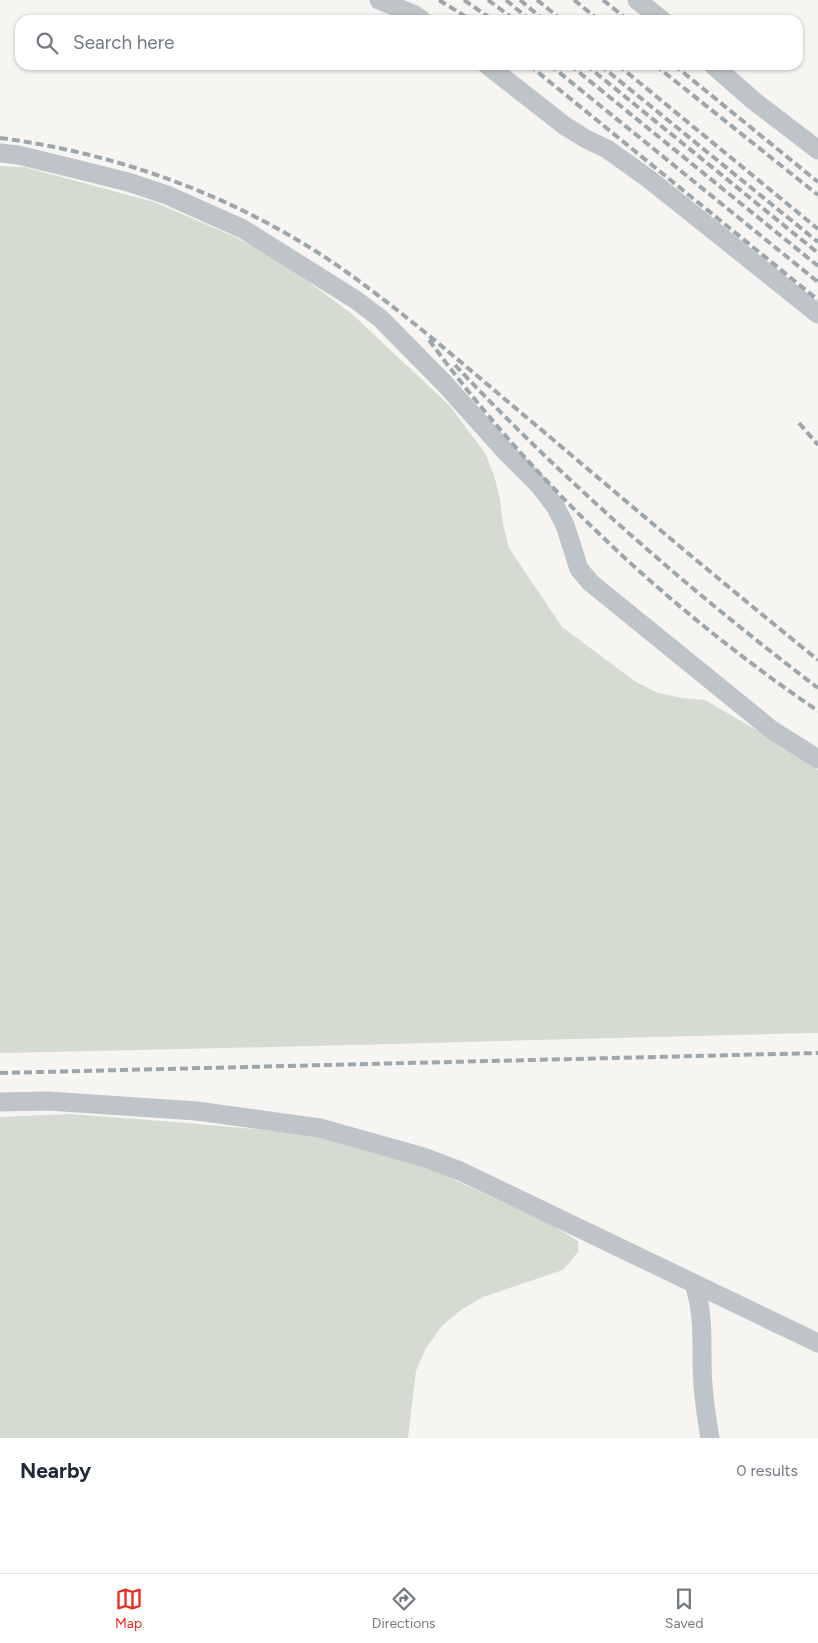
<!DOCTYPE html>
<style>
body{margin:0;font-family:Figtree,sans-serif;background:#f2f2f3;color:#1f2937}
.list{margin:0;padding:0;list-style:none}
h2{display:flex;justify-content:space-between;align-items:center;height:65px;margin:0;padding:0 20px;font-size:21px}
h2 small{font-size:16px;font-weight:400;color:#747a83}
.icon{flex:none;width:28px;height:28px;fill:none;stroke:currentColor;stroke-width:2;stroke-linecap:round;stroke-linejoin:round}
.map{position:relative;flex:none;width:818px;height:1438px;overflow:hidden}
.search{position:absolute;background:#fff;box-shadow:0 1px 4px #0004;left:15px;right:15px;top:15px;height:55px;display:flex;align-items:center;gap:12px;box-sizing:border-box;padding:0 18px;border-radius:15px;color:#747a83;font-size:19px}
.sheet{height:135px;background:#fff}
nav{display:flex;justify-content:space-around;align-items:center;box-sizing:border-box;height:70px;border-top:1px solid #e0e1e3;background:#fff;font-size:14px;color:#747a83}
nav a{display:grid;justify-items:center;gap:2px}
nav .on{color:#e82d20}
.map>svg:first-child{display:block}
</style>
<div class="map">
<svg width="818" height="1438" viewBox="0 0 818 1438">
<rect width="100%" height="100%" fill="#f6f5f2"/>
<path fill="#d6dbd1" d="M 0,166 L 24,167 L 154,202 L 233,236 L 279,260 L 352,314 L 450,406 L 485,453 L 494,475 L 500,499 L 503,524 L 509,548 L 562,627 L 636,682 L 658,693 L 682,698 L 705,700 L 770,738 L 818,770 L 818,1033 C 545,1039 273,1048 0,1053 Z
M 71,1114 L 188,1123 L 287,1132 L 318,1137 L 429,1168 L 552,1225 L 578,1241 L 578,1252 L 563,1270 L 483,1297 L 461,1310 L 442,1326 L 426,1348 L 416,1371 L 408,1438 L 0,1438 L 0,1117 Z"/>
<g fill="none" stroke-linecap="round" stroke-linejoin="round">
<path stroke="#bec4c7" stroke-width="19" d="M 379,0 L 415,15 L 422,20
M 637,0 L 662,20
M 487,65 L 565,126 L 586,139 L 607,149 L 649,179 L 818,314
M 713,65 L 754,101 L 818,150
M 0,153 L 18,155 L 76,169 L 128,182 L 167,195 L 243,229 L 356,300 L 381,319 L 445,384 L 504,450 L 539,485 L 555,506 L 565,525 L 579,569 L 591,583 L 772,730 L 818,759
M 0,1102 L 48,1101 L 197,1111 L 320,1128 L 423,1157 L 460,1171 L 818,1343
M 694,1284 C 706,1321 700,1348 703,1384 C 704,1402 707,1420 710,1438"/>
<path stroke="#9da7ab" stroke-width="4" stroke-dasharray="8 4" stroke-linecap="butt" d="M 439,0 L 471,20
M 464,0 L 493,20
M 488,0 L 515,20
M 506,0 L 530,20
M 520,0 L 544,20
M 537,0 L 562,20
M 574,0 L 599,20
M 603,0 L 628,20
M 529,65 L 818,300
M 550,65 L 818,282
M 570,65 L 818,266
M 586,65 L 818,253
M 600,65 L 818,242
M 618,65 L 818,229
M 655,65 L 818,195
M 674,65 L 818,182
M 0,138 C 123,154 246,200 348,273 C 416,322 479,378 544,432 C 635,509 725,585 818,660
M 429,340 C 535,485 670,610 818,711
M 455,365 C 566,483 689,590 818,688
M 799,423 L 818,445
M 0,1073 L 818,1053"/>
</g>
</svg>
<div class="search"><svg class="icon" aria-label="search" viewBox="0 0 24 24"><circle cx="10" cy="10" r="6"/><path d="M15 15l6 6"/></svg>Search here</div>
</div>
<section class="sheet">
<h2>Nearby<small>0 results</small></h2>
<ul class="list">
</ul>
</section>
<nav>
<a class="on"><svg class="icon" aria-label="map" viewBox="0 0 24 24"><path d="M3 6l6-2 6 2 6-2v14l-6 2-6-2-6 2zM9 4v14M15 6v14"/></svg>Map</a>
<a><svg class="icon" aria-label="directions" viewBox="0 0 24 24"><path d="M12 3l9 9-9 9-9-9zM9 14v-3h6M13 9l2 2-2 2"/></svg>Directions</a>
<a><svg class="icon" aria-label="saved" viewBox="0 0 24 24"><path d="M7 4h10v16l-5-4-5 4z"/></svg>Saved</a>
</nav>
